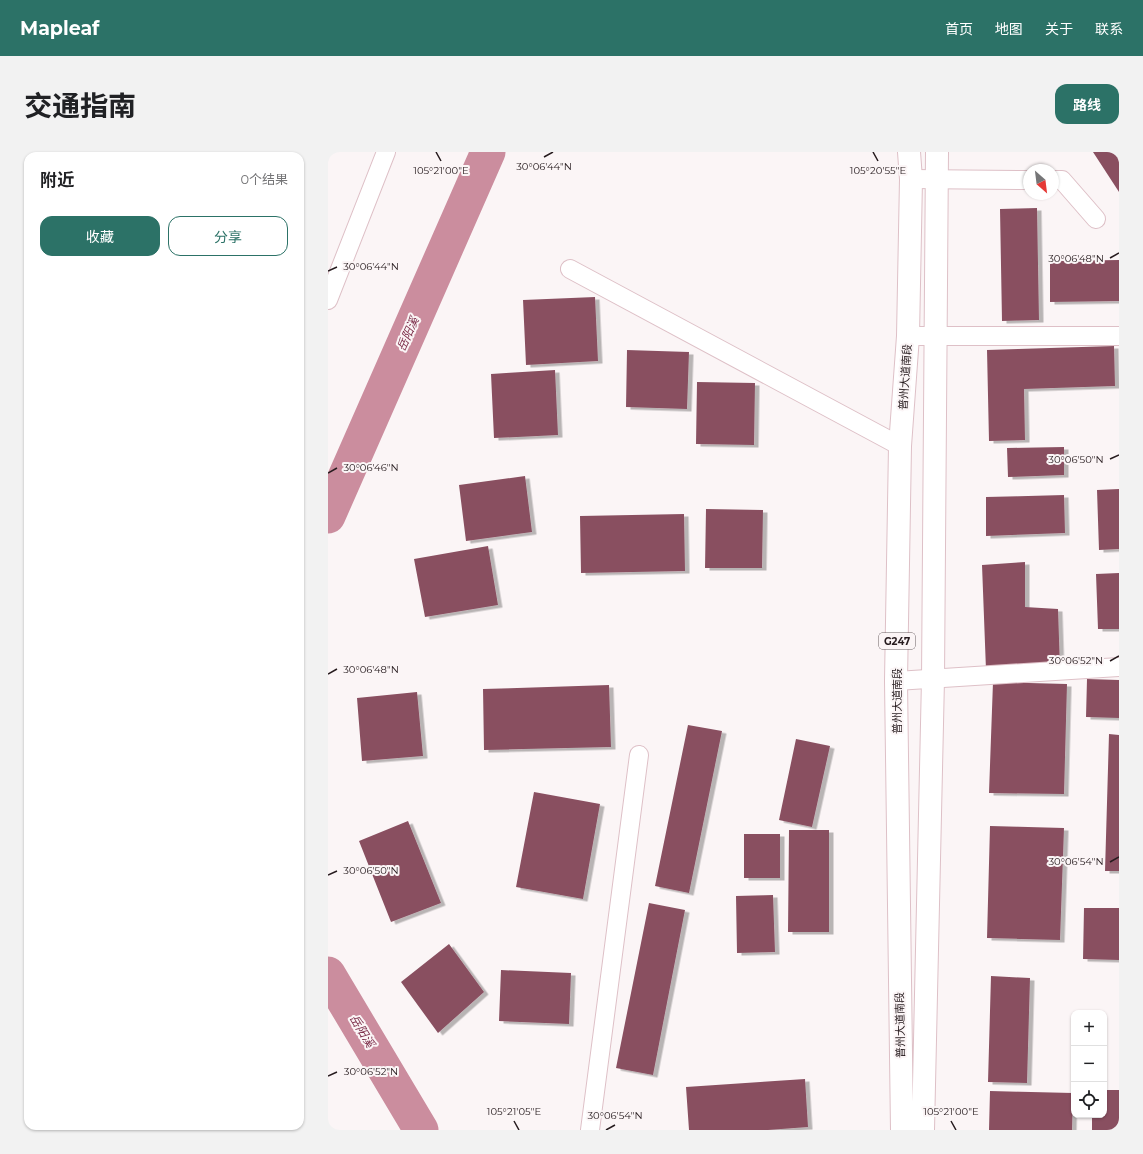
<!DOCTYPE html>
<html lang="zh">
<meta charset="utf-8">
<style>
body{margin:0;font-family:Montserrat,"Noto Sans SC",sans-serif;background:#f2f2f2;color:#202124}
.controls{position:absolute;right:12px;bottom:12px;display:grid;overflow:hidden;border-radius:8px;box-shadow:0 1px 3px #0004}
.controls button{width:36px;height:36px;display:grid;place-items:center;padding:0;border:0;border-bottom:1px solid #e0e0e0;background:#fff;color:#202124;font:20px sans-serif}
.compass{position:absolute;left:695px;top:12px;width:36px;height:36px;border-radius:50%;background:#fff;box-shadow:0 1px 3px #0004;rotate:152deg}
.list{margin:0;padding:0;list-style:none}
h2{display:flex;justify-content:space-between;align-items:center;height:52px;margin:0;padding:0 16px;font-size:17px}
h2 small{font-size:13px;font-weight:400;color:#757577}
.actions{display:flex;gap:8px;padding:12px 16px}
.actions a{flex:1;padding:9px 0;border:1px solid #2c7267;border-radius:12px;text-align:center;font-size:14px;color:#2c7267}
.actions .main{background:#2c7267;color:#fff}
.icon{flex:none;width:22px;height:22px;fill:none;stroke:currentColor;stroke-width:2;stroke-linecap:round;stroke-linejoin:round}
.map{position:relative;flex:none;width:791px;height:978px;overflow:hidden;border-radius:12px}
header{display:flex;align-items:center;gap:24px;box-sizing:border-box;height:56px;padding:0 20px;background:#2c7267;color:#fff}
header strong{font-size:19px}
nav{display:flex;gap:22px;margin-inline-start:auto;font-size:14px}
.intro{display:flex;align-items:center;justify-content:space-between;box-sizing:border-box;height:96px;padding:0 24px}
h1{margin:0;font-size:28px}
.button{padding:10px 18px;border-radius:12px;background:#2c7267;color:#fff;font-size:14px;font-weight:700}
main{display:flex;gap:24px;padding:0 24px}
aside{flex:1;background:#fff;border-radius:12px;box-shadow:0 1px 3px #0004}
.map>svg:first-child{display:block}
</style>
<header>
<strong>Mapleaf</strong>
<nav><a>首页</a><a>地图</a><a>关于</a><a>联系</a></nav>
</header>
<div class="intro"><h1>交通指南</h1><a class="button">路线</a></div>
<main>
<aside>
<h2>附近<small>0个结果</small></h2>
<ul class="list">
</ul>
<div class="actions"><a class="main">收藏</a><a>分享</a></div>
</aside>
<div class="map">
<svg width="791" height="978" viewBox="0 0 791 978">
<defs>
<filter id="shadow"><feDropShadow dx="4.5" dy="2.5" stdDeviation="0" flood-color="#0004"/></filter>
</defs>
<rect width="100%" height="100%" fill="#fbf5f6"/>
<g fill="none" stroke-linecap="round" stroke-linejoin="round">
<path stroke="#cb8d9e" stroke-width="35" d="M 0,364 L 160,0
M 0,822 L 93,978"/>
</g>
<path fill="#895061" filter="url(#shadow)" d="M 765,0 L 791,0 L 791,40 Z
M 709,56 L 711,168 L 674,169 L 672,57 Z
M 791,108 L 791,149 L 722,150 L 722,109 Z
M 267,145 L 270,209 L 198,213 L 195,148 Z
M 786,194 L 787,234 L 696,237 L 697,288 L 661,289 L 659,198 Z
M 299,198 L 361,200 L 359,257 L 298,255 Z
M 227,218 L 230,283 L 166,286 L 163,222 Z
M 369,230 L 427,231 L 426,293 L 368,292 Z
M 736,295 L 736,323 L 680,325 L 679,296 Z
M 197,324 L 204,380 L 138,389 L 131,333 Z
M 791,337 L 791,397 L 771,398 L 769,338 Z
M 736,343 L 737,381 L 658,384 L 658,345 Z
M 378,357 L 435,358 L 434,416 L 377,416 Z
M 356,362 L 357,419 L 253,421 L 252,364 Z
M 160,394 L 170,453 L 97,465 L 86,407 Z
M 697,410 L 697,455 L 730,457 L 732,516 L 658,518 L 654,413 Z
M 791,421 L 791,477 L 770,477 L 768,422 Z
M 759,527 L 791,528 L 791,566 L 758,565 Z
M 665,530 L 739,532 L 736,642 L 661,641 Z
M 281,533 L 283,595 L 156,598 L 155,537 Z
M 89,540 L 95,604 L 34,609 L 29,546 Z
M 360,573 L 394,579 L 361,741 L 327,734 Z
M 781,582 L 791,583 L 791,719 L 777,719 Z
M 468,587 L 502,594 L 484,675 L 451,668 Z
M 206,640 L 272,652 L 255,747 L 188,735 Z
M 80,669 L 113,751 L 63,770 L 31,689 Z
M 662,674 L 736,676 L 732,788 L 659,786 Z
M 461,678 L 501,678 L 501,780 L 460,780 Z
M 416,682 L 452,682 L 452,726 L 416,726 Z
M 445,743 L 447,800 L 409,801 L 408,744 Z
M 321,751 L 357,758 L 325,923 L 288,916 Z
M 756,756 L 791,756 L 791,808 L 755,807 Z
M 121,792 L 156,840 L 110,881 L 73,830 Z
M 173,818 L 243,821 L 241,872 L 171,869 Z
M 663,824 L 702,826 L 699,931 L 660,930 Z
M 477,927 L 480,975 L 440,978 L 361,978 L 358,935 Z
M 776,938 L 791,938 L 791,978 L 764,978 L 764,963 L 776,963 Z
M 662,939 L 745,941 L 744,978 L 661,978 Z"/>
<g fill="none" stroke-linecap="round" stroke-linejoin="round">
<defs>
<path id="minor" d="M 583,27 L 701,28
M 725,28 L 734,28 L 768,67
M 242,117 L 572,294
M 0,148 L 58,0
M 580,184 L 791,184
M 568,529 L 791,515
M 262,978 L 311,603"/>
<path id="trunk" d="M 574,978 L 568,529 L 572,294 L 580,184 L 583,27 L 581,0
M 595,978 L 605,527 L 609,0"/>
</defs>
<use href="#minor" stroke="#dec0c7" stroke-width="20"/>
<use href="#trunk" stroke="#dec0c7" stroke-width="24"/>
<use href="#minor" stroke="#fff" stroke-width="18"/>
<use href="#trunk" stroke="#fff" stroke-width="22"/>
</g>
<path fill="none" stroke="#261b1e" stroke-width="1.5" d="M 108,0 L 113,9M 545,0 L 550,9M 216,5 L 225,0M 782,106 L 791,101M 0,119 L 9,115M 782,307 L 791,303M 0,321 L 9,316M 782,509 L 791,504M 0,522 L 9,517M 782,710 L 791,705M 0,723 L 9,719M 0,924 L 9,920M 186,969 L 191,978M 623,969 L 628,978M 278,978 L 287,973"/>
<g text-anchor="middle" stroke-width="4" stroke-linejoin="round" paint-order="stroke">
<rect fill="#fbf5f6" stroke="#665c5f" stroke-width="1" x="551" y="481" width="36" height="16" rx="3"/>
<g font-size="10" font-weight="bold" fill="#261b1e">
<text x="569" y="493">G247</text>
</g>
<g font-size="11" fill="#261b1e" stroke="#fbf5f6">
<text transform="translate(577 225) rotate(-86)" y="4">普州大道南段</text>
<text transform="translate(569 549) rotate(-90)" y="4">普州大道南段</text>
<text transform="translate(572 873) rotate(-91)" y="4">普州大道南段</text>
</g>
<g font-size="12" font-style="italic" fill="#7f324d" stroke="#fbf5f6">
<text transform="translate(80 182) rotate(-66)" y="4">岳阳溪</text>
<text transform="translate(34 879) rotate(59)" y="4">岳阳溪</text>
</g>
</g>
<g font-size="10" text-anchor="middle" fill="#261b1e" stroke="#fbf5f6" stroke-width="4" stroke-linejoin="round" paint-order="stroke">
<text x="216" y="18">30°06'44"N</text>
<text x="113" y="22">105°21'00"E</text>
<text x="550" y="22">105°20'55"E</text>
<text x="748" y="110">30°06'48"N</text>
<text x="43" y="118">30°06'44"N</text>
<text x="748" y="311">30°06'50"N</text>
<text x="43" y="319">30°06'46"N</text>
<text x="748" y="512">30°06'52"N</text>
<text x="43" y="521">30°06'48"N</text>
<text x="748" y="713">30°06'54"N</text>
<text x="43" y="722">30°06'50"N</text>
<text x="43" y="923">30°06'52"N</text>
<text x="186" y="963">105°21'05"E</text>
<text x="623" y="963">105°21'00"E</text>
<text x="287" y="967">30°06'54"N</text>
</g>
</svg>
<div class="controls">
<button>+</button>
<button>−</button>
<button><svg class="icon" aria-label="locate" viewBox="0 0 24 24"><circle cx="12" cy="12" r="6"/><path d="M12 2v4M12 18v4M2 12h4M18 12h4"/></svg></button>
</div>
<svg class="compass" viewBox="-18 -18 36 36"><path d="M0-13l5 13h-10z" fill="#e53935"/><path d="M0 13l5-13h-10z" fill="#757577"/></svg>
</div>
</main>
